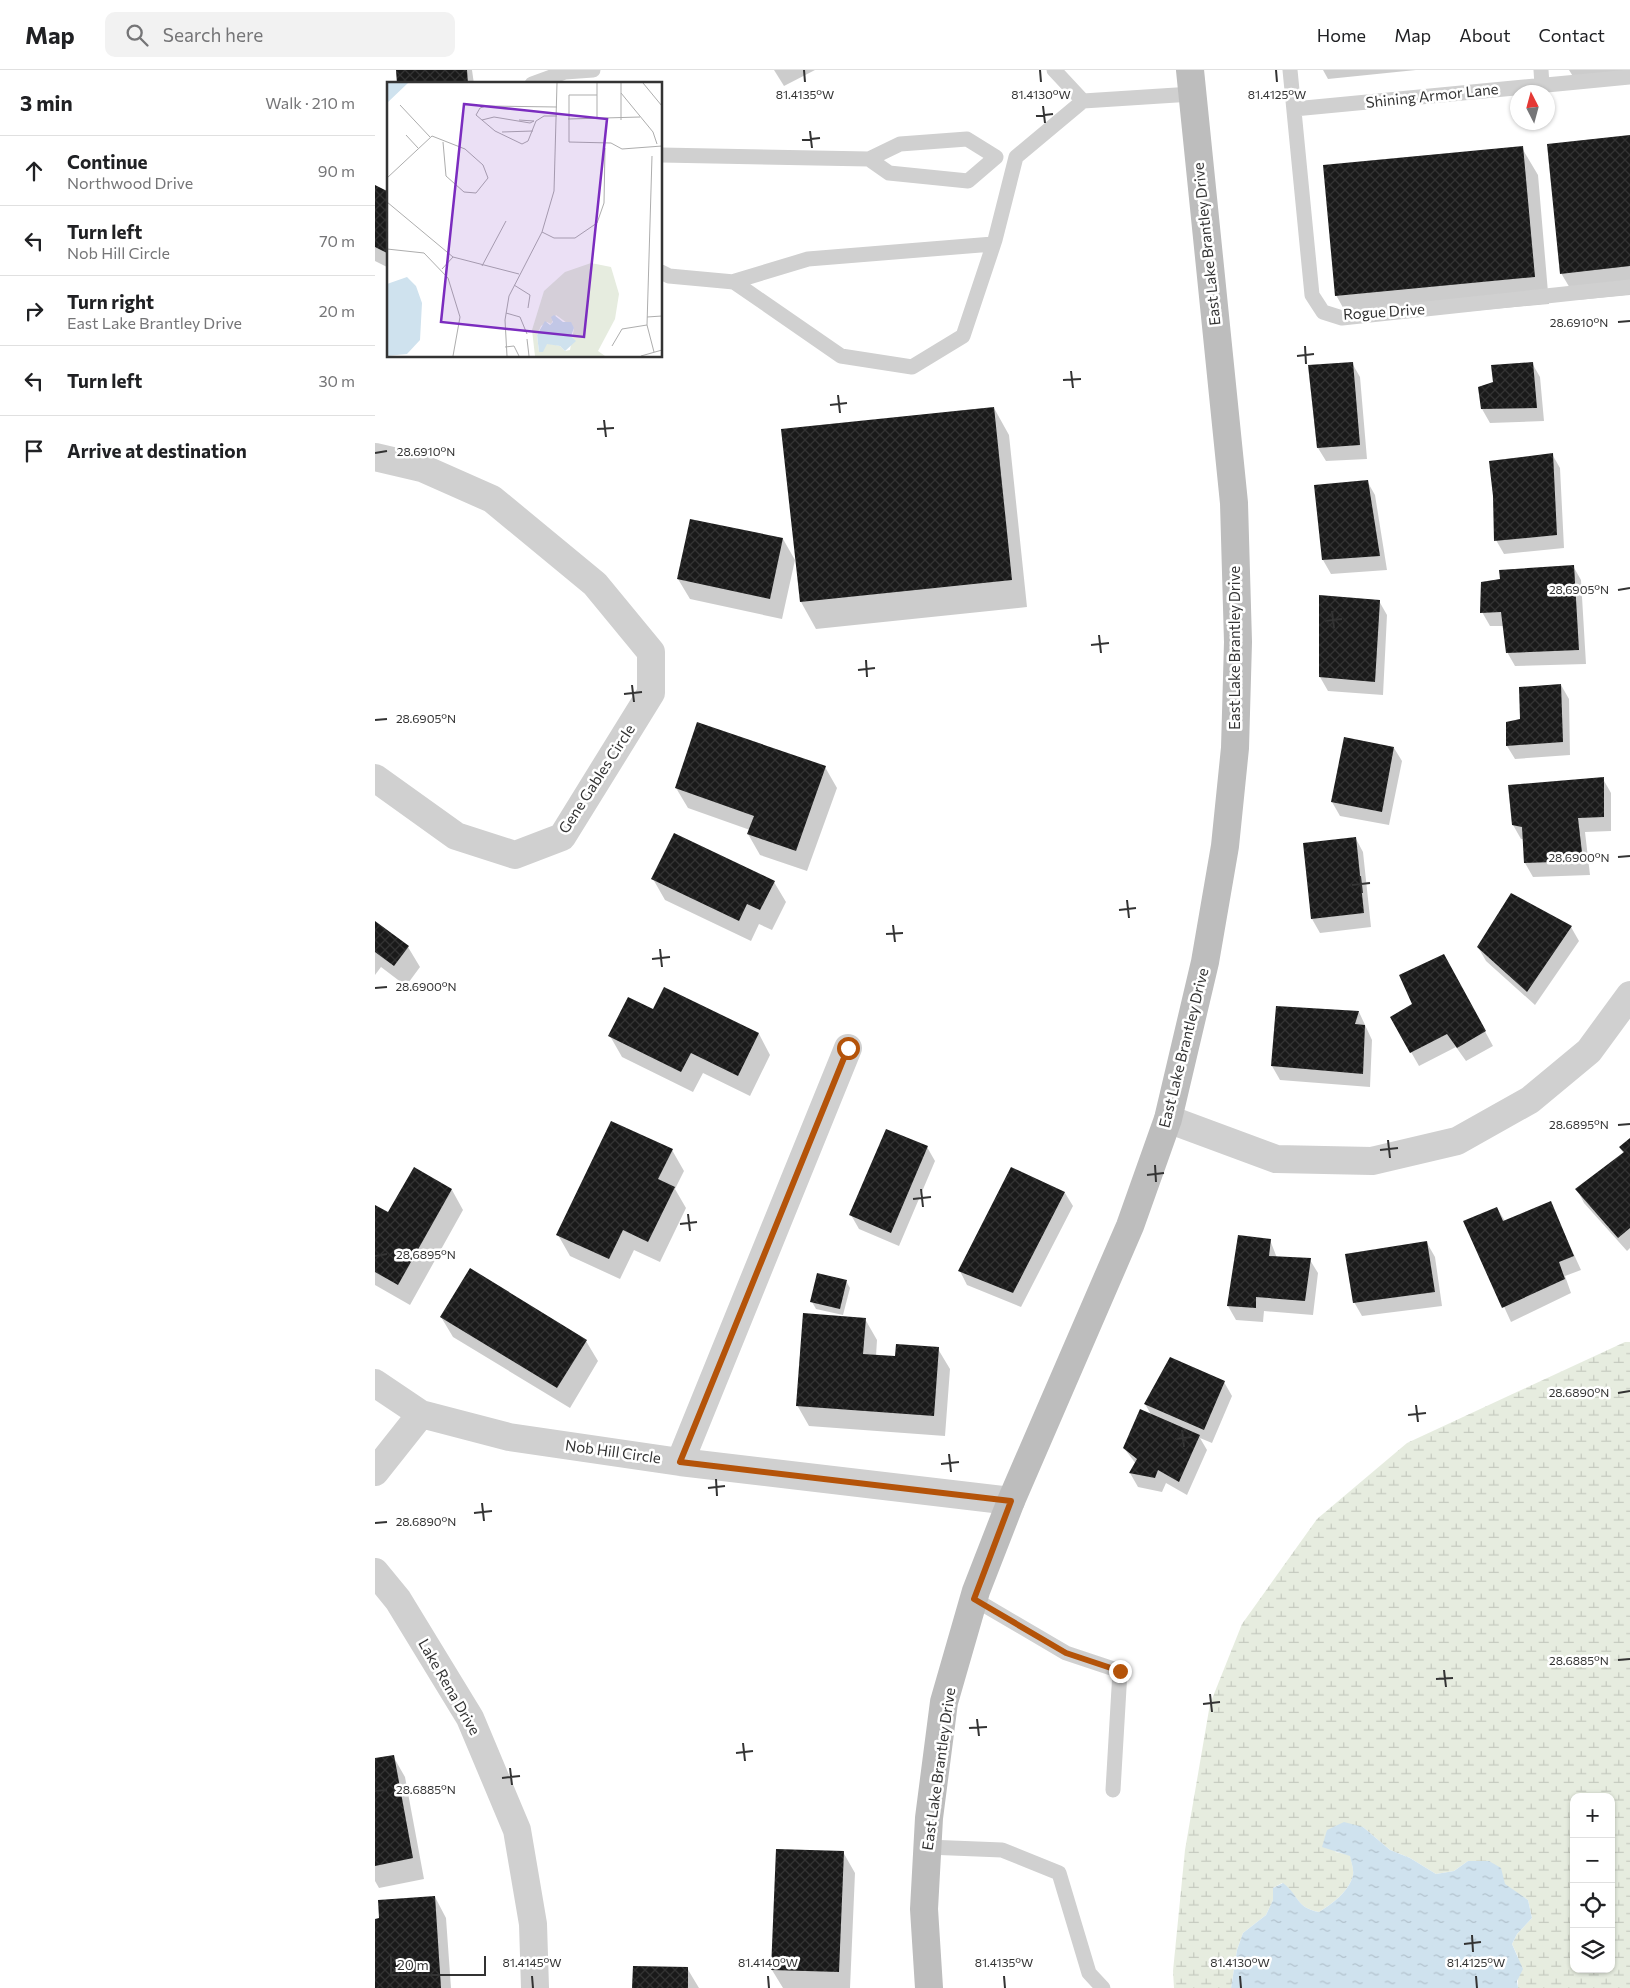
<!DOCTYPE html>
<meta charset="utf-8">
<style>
body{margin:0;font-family:Commissioner,sans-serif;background:#f2f2f2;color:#202124}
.controls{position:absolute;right:15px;bottom:15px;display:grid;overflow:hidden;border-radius:10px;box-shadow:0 1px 4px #0004}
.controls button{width:45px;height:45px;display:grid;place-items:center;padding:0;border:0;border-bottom:1px solid #e0e0e0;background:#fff;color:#202124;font:25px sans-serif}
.compass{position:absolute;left:1135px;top:15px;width:45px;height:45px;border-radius:50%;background:#fff;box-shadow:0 1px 4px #0004;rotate:354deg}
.scale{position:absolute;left:15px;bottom:12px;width:96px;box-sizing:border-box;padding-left:5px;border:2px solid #333;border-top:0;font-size:14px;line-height:18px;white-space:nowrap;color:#333;-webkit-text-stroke:4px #fff;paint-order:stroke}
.stop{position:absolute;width:15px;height:15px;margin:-11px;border:4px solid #b45309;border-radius:50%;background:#fff}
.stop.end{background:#b45309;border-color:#fff;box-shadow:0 1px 5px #0008}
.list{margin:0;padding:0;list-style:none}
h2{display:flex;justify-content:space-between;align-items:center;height:65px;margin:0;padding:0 20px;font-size:21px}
h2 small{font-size:16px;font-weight:400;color:#757577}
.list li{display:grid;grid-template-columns:32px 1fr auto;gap:15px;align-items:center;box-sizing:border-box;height:70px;padding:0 20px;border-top:1px solid #e0e0e0}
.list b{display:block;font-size:19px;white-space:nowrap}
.list p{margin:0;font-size:16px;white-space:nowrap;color:#757577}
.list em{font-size:16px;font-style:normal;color:#757577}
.icon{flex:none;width:28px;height:28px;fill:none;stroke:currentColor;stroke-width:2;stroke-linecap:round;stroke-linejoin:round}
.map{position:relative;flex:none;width:1255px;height:1918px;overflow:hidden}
header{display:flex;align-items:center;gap:30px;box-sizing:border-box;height:70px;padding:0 25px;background:#fff;border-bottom:1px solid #e0e0e0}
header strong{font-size:24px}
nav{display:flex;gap:28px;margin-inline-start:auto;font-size:18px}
.search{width:350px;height:45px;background:#f2f2f2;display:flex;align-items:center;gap:12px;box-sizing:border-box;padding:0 18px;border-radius:10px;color:#757577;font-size:19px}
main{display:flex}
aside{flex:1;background:#fff}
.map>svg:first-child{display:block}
</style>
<header>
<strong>Map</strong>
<div class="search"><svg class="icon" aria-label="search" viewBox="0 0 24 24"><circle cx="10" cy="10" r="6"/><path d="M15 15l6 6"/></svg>Search here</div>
<nav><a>Home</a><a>Map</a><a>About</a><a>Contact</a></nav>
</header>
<main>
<aside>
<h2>3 min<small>Walk · 210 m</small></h2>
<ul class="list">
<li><svg class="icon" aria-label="ahead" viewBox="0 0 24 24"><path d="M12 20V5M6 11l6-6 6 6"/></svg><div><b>Continue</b><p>Northwood Drive</p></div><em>90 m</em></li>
<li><svg class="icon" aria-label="left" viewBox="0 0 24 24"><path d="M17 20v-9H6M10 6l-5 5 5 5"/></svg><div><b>Turn left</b><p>Nob Hill Circle</p></div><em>70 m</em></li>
<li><svg class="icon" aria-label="right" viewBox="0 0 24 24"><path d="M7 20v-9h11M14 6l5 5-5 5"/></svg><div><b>Turn right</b><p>East Lake Brantley Drive</p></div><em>20 m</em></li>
<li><svg class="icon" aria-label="left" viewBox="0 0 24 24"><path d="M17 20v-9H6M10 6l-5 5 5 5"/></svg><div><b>Turn left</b></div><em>30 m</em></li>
<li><svg class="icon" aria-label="arrive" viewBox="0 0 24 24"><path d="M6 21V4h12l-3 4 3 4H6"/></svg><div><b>Arrive at destination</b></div></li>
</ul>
</aside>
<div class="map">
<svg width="1255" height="1918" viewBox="0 0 1255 1918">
<defs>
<pattern id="wetland-marsh" width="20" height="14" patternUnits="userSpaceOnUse" patternTransform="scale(1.25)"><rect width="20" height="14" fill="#e6ecdf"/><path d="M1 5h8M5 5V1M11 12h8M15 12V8" fill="none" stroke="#c6cbc0"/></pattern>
<pattern id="water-ripples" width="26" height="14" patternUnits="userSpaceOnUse" patternTransform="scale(1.25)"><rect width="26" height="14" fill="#cfe2ee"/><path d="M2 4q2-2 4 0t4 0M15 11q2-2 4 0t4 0" fill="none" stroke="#b2c2cd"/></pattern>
<pattern id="building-cross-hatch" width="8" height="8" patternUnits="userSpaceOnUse" patternTransform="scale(1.25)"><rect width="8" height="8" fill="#1a1a1a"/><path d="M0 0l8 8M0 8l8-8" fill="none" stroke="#333"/></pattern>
</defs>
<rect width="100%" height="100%" fill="#fff"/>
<path fill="url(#wetland-marsh)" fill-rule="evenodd" d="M 1250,1272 L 1255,1272 L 1255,1918 L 1143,1918 L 1143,1887 L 1137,1874 L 1142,1864 L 1157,1848 L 1153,1830 L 1093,1791 L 1079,1801 L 1061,1804 L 1035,1788 L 1015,1780 L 988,1757 L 960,1782 L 975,1785 C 976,1791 979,1799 978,1805 C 974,1822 957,1834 944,1842 C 921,1838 924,1825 907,1813 L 898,1818 L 898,1830 L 891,1845 L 868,1863 L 862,1880 L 856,1918 L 799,1918 L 798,1901 L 810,1780 L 835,1634 L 867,1554 L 942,1449 L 1032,1373 ZM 1199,1727 L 1236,1727 L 1236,1899 L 1199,1899 Z"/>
<path fill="url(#water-ripples)" d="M 969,1752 L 988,1757 L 1015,1780 L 1035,1788 L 1061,1804 L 1079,1801 L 1093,1791 L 1114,1791 L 1126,1798 L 1130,1814 L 1153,1830 L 1157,1848 L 1142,1864 L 1137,1874 L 1148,1899 L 1142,1911 L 1143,1918 L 856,1918 L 862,1880 L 868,1863 L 891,1845 L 898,1830 L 898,1818 L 908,1813 C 924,1825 921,1838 944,1842 C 957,1834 974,1822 978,1805 C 979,1800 976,1791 975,1786 L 947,1777 L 952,1760 Z"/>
<path fill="#0003" d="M 22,0 L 97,0 L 99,14 L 23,14 Z
M 399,0 L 440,0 L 409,16 Z
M 948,0 L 1041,0 L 953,9 Z
M 1194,0 L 1255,0 L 1199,8 Z
M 1255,67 L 1255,225 L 1202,230 L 1186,203 Z
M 1147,78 L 1163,105 L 1174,234 L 976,252 L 961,225 Z
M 0,117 L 14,124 L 14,198 L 0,191 Z
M 977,293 L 985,307 L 992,389 L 951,391 L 943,378 Z
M 1157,293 L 1165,307 L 1169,351 L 1115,353 L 1107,339 L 1120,313 Z
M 619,338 L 634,365 L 652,537 L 441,559 L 426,532 L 408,360 Z
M 1177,384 L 1185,398 L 1189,478 L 1129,484 L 1121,470 L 1119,426 Z
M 992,411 L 1000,425 L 1012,500 L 956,504 L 948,490 L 941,416 Z
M 408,469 L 420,490 L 407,549 L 315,529 L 303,509 Z
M 1198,496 L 1206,510 L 1211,594 L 1140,596 L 1132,582 L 1129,556 L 1115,556 L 1107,542 Z
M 1004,531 L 1012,545 L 1008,625 L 953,621 L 945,607 Z
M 1186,615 L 1194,629 L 1195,685 L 1140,689 L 1132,676 L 1147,650 Z
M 1019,678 L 1027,691 L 1014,755 L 965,746 L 957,732 Z
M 450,697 L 462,718 L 432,801 L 385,785 L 373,764 L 375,760 L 313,738 L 301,718 Z
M 1228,709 L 1236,723 L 1236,761 L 1210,762 L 1215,805 L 1158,807 L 1150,793 L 1149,769 L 1146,769 L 1138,755 Z
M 981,769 L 988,782 L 996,857 L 945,863 L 937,849 Z
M 278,809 L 399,812 L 411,832 L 397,860 L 384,854 L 376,871 L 290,830 Z
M 0,853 L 33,877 L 45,897 L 31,916 L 6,897 L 0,905 Z
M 1196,857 L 1204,871 L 1160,935 L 1111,891 L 1103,877 Z
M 1076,899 L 1118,976 L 1091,991 L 1081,977 L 1044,996 L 1016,947 L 1039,935 Z
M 290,918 L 384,964 L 395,985 L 375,1026 L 328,1003 L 318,1022 L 247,987 L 235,966 L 279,941 Z
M 984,942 L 997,970 L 995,1017 L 905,1010 L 897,996 Z
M 1255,1070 L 1255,1178 L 1252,1181 L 1209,1133 L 1202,1119 L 1249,1084 L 1245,1078 Z
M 552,1077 L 560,1091 L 524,1176 L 484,1159 L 476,1145 Z
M 297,1080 L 309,1101 L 300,1119 L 311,1138 L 285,1192 L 259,1180 L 245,1209 L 195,1186 L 183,1165 Z
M 77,1120 L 88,1140 L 35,1235 L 0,1215 L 0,1136 L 14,1144 Z
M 690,1123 L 698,1136 L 646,1237 L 592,1215 L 585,1201 Z
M 1175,1132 L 1206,1200 L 1190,1206 L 1196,1223 L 1136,1252 L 1090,1151 L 1122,1138 L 1130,1151 Z
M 895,1170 L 902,1188 L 935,1190 L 943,1203 L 938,1245 L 889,1241 L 888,1252 L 861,1250 L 853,1236 Z
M 1052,1173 L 1060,1187 L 1067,1236 L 987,1246 L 979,1232 Z
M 471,1211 L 475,1218 L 468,1245 L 441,1239 L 437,1232 Z
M 66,1247 L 211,1271 L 223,1291 L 195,1338 L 78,1267 Z
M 490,1249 L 502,1270 L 501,1286 L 521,1288 L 563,1279 L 575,1299 L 570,1366 L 434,1356 L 422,1335 Z
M 849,1312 L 857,1326 L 837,1373 L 825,1368 L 832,1380 L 812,1425 L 791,1413 L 787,1422 L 763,1417 L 755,1403 L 761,1394 L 749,1378 L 777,1346 L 770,1334 Z
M 18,1686 L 30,1707 L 49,1809 L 4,1818 L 0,1811 L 0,1689 Z
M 468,1782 L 480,1803 L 475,1918 L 408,1918 L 397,1900 Z
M 60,1827 L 71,1848 L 76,1918 L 0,1918 L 0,1850 Z
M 312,1898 L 324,1918 L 259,1918 Z"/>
<path fill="url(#building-cross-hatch)" d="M 21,0 L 92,0 L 93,14 L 22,14 Z
M 1255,65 L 1255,196 L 1185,204 L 1172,74 Z
M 1148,76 L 1160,207 L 960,226 L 948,95 Z
M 0,115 L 14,122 L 14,184 L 0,177 Z
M 978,292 L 985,375 L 942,378 L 933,295 Z
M 1158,292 L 1162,338 L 1106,339 L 1103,317 L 1118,312 L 1116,295 Z
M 619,337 L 637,510 L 425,532 L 406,359 Z
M 1178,383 L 1182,465 L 1119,471 L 1118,426 L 1114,391 Z
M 993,410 L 1005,486 L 947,490 L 939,415 Z
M 315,449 L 408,468 L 395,529 L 302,509 Z
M 1199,495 L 1204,580 L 1131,583 L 1126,542 L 1105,543 L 1106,512 L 1125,509 L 1124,500 Z
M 944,525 L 1005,530 L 1000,612 L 944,607 Z
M 1186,614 L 1188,672 L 1131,676 L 1131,652 L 1145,649 L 1144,617 Z
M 322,652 L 451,696 L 421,781 L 372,764 L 379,746 L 300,718 Z
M 969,667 L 1019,677 L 1007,742 L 956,732 Z
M 1229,707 L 1229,747 L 1203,748 L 1208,791 L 1149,793 L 1147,757 L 1137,755 L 1133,715 Z
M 299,763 L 400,811 L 385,840 L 372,834 L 364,851 L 276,809 Z
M 981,767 L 989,843 L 936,849 L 928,773 Z
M 1136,823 L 1197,856 L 1152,922 L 1102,877 Z
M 0,851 L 34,876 L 19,896 L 0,882 Z
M 1069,884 L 1111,961 L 1082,978 L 1072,964 L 1035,983 L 1015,947 L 1037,934 L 1024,905 Z
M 289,917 L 384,963 L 363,1006 L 316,983 L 306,1002 L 233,966 L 253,927 L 278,939 Z
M 901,936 L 984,941 L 980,954 L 990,955 L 988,1004 L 896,996 Z
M 236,1051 L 298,1079 L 283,1109 L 300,1117 L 273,1172 L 248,1160 L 234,1189 L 181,1165 Z
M 511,1059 L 553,1076 L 516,1163 L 474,1145 Z
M 1255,1068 L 1255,1158 L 1243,1168 L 1200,1119 L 1249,1082 L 1244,1077 Z
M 39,1097 L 77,1119 L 23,1215 L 0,1202 L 0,1135 L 13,1142 Z
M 636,1097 L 690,1122 L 638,1223 L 583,1201 Z
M 1176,1131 L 1199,1186 L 1184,1192 L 1190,1209 L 1127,1238 L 1088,1151 L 1122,1137 L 1128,1151 Z
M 863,1165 L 896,1169 L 894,1186 L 936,1188 L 930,1231 L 881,1227 L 881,1238 L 852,1236 Z
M 1052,1171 L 1060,1222 L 978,1233 L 970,1184 Z
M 95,1198 L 212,1270 L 182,1318 L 65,1247 Z
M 442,1203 L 472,1210 L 465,1239 L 435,1232 Z
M 428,1243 L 491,1248 L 488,1284 L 520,1286 L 521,1274 L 564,1277 L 559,1346 L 421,1336 Z
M 795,1287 L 850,1311 L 829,1360 L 769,1334 Z
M 765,1339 L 825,1365 L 804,1412 L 783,1400 L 780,1408 L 754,1403 L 762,1389 L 748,1378 Z
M 19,1685 L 38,1788 L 0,1796 L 0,1688 Z
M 401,1779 L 469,1781 L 464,1902 L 396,1900 Z
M 60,1826 L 66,1918 L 0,1918 L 0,1849 L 4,1848 L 3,1830 Z
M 258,1896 L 313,1897 L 313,1918 L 257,1918 Z"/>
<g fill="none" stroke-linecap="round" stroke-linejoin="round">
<path stroke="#d0d0d0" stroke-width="15" d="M 679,0 L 708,31
M 915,0 L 937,225 L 948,242 L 967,248 L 1255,217
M 1166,0 L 1167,15
M 157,14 L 190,2 L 218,0
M 919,39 L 1255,7
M 286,85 L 494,89 L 525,74 L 592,69 L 621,87 L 593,111 L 514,103 L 494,89
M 286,202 L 294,206 L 359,212 L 466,286 L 537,297 L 588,266 L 620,170 L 641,87 L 708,31 L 817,24
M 357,212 L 433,189 L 618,174
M 599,1529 L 691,1583 L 745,1601 L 738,1720
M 552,1777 L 627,1780 L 684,1803 L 714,1903 L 728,1918"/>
<path stroke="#d0d0d0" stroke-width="28" d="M 0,387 L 47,398 L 117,429 L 220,514 L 276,582 L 276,623 L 187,767 L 140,785 L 81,766 L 0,708
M 793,1049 L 901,1089 L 997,1091 L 1082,1071 L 1155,1030 L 1214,981 L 1255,925
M 0,1313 L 46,1344 L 134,1367 L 305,1392 L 636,1431
M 305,1392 L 473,978
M 0,1402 L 46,1344
M 0,1502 L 23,1530 L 95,1648 L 142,1760 L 158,1854 L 160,1918"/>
<path stroke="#bdbdbd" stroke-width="28" d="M 554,1918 L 549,1839 L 554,1748 L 569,1632 L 601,1521 L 636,1431 L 755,1156 L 793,1049 L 830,892 L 850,776 L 860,678 L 863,572 L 859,433 L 815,0"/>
</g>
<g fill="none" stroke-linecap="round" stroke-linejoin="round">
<path stroke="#b45309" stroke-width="6" d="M 473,978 L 305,1392 L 636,1431 L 599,1529 L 691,1583 L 745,1601"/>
</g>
<path fill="none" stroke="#333" stroke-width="2" d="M 429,0 L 430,12M 665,0 L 666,12M 901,0 L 902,12M 668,36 L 670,53M 661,46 L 678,44M 435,61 L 437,78M 427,70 L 445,68M 1243,252 L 1255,251M 930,276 L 931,294M 922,286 L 939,284M 696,301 L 698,318M 688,310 L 706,309M 463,325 L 465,343M 455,335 L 472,333M 229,350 L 231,367M 222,359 L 239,358M 0,383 L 12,381M 1243,520 L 1255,518M 957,541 L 959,558M 950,551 L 967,549M 724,565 L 726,583M 716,575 L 734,573M 491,590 L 492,607M 483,600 L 500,598M 257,615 L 259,632M 249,624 L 267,622M 0,650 L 12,649M 1243,787 L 1255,786M 985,806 L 987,823M 977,815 L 995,813M 752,830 L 754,848M 744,840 L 761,838M 518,855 L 520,872M 511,864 L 528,863M 285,879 L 287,897M 277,889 L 295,887M 0,918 L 12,917M 1243,1055 L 1255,1054M 1013,1070 L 1015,1088M 1005,1080 L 1023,1078M 780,1095 L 781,1112M 772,1105 L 789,1103M 546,1119 L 548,1137M 538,1129 L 556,1127M 313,1144 L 315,1161M 305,1154 L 322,1152M 0,1186 L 12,1184M 1243,1323 L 1255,1321M 1041,1335 L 1043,1352M 1033,1345 L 1051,1343M 807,1360 L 809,1377M 800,1369 L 817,1367M 574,1384 L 576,1402M 566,1394 L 584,1392M 341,1409 L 342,1426M 333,1418 L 350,1416M 107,1433 L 109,1451M 99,1443 L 117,1441M 0,1453 L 12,1452M 1243,1590 L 1255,1589M 1069,1600 L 1071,1617M 1061,1609 L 1078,1608M 835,1624 L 837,1642M 828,1634 L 845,1632M 602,1649 L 604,1666M 594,1658 L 612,1657M 368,1673 L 370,1691M 361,1683 L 378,1681M 135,1698 L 137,1715M 127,1708 L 145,1706M 0,1721 L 12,1720M 1097,1865 L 1098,1882M 1089,1874 L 1106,1872M 157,1906 L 158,1918M 393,1906 L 394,1918M 629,1906 L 630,1918M 865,1906 L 866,1918M 1101,1906 L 1102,1918"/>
<g text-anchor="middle" stroke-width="5" stroke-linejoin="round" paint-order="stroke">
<g font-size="15" fill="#333" stroke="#fff">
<text transform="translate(1057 26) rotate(-6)" y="5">Shining Armor Lane</text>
<text transform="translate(832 174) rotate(-96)" y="5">East Lake Brantley Drive</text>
<text transform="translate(1009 242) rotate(-4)" y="5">Rogue Drive</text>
<text transform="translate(860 578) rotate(-90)" y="5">East Lake Brantley Drive</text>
<text transform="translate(222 709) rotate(-57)" y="5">Gene Gables Circle</text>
<text transform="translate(809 978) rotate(-76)" y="5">East Lake Brantley Drive</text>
<text transform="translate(238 1382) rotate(8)" y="5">Nob Hill Circle</text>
<text transform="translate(74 1617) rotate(60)" y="5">Lake Rena Drive</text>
<text transform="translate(564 1699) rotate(-82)" y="5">East Lake Brantley Drive</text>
</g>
</g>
<g transform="translate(12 12)">
<rect width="275" height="275" fill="#fff"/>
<path d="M 204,181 L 224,185 L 232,212 L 228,237 L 211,269 L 218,274 L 148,274 L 145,248 L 157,209 L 178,190 ZM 169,233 L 187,246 L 183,268 L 178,269 L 173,264 L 160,261 L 152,270 L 150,253 L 154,244 L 160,240 L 164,242 Z" fill="#e6ecdf" fill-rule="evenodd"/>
<path d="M 0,1 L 21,1 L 0,21 ZM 20,195 L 29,204 L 35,221 L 33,258 L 20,272 L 0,274 L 0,202 ZM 167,233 L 176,240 L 184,240 L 187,246 L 184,254 L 189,259 L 178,269 L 173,264 L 160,262 L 156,270 L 152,270 L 150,253 L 158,239 L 163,243 L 166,240 L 164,235 Z" fill="#cfe2ee"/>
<path fill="none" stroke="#adadad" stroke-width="1" d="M 256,1 L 275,24M 234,11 L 266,50 L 270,62M 210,13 L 182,13 L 182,60 L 224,61 L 235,67 L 275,64M 13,23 L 43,55M 170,34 L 157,34 L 149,39 L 141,59 L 135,62 L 108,49 L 89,33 L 93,26 L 99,24 L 170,25M 181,37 L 253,35M 210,37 L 210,1M 95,38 L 107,35 L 143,41 L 147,39 L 132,38M 234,38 L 234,1M 115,50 L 146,49M 19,53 L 31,66M 265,74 L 260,243 L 267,270M 0,96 L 45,54 L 78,67 L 96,83 L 101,96 L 89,111 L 77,110 L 59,94 L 56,60M 0,120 L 66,175 L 132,192M 155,150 L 167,156 L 188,156 L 210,141 L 217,121 L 218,66M 0,167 L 37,171 L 61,196 L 73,235 L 66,274M 95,184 L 119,139M 55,187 L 66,175M 127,203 L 143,213 L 141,226M 119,231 L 133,235 L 140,252M 260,235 L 275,234M 140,257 L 142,274M 225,264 L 235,247 L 260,243M 118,265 L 127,264 L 132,274M 120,274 L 118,238 L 122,214 L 155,150 L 167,109 L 170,1M 254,274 L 275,268"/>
<path fill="#7b2cbf" fill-opacity="0.15" stroke="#7b2cbf" stroke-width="2.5" d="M 77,22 L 220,37 L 197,255 L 54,240 Z"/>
<rect width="275" height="275" fill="none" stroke="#333" stroke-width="2.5"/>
</g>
<g font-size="12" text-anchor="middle" fill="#333" stroke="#fff" stroke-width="5" stroke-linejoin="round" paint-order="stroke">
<text x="430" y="29">81.4135°W</text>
<text x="666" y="29">81.4130°W</text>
<text x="902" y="29">81.4125°W</text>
<text x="1204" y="257">28.6910°N</text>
<text x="51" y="386">28.6910°N</text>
<text x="1204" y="524">28.6905°N</text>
<text x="51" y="653">28.6905°N</text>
<text x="1204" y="792">28.6900°N</text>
<text x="51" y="921">28.6900°N</text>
<text x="1204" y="1059">28.6895°N</text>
<text x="51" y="1189">28.6895°N</text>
<text x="1204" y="1327">28.6890°N</text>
<text x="51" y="1456">28.6890°N</text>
<text x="1204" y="1595">28.6885°N</text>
<text x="51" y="1724">28.6885°N</text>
<text x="157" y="1897">81.4145°W</text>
<text x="393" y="1897">81.4140°W</text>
<text x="629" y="1897">81.4135°W</text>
<text x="865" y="1897">81.4130°W</text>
<text x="1101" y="1897">81.4125°W</text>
</g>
</svg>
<div class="controls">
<button>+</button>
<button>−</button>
<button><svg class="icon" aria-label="locate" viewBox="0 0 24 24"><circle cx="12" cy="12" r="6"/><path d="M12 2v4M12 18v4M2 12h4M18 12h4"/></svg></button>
<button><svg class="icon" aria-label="layers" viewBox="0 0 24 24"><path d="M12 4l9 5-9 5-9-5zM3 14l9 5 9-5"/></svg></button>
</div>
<svg class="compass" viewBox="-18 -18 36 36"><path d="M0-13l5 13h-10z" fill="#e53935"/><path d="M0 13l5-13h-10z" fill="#757577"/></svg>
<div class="scale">20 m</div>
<div class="stop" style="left:473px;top:978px"></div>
<div class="stop end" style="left:745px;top:1601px"></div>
</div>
</main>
